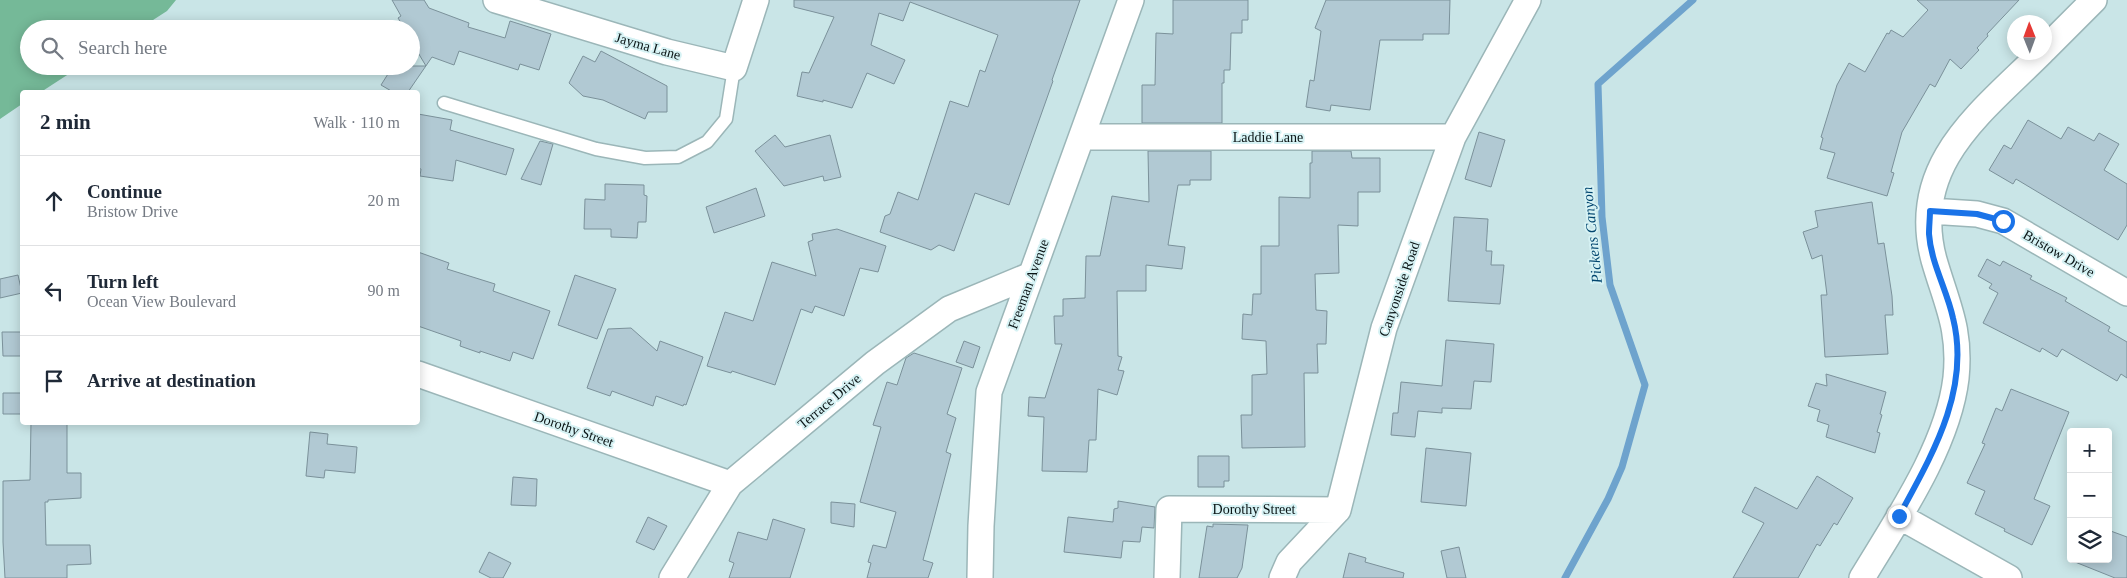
<!DOCTYPE html>
<meta charset="utf-8">
<style>
body{margin:0;font-family:Georgia,serif;background:#f6f6f7;color:#1f2937}
.controls{position:absolute;right:15px;bottom:15px;display:grid;overflow:hidden;border-radius:5px;box-shadow:0 2px 12px #0003}
.controls button{width:45px;height:45px;display:grid;place-items:center;padding:0;border:0;border-bottom:1px solid #e0e1e3;background:#fff;color:#1f2937;font:25px sans-serif}
.compass{position:absolute;left:2007px;top:15px;width:45px;height:45px;border-radius:50%;background:#fff;box-shadow:0 2px 12px #0003;rotate:359deg}
.stop{position:absolute;width:15px;height:15px;margin:-11px;border:4px solid #1a73e8;border-radius:50%;background:#fff}
.stop.end{background:#1a73e8;border-color:#fff;box-shadow:0 1px 5px #0008}
.list{margin:0;padding:0;list-style:none}
h2{display:flex;justify-content:space-between;align-items:center;height:65px;margin:0;padding:0 20px;font-size:21px}
h2 small{font-size:16px;font-weight:400;color:#747a83}
.list li{display:grid;grid-template-columns:32px 1fr auto;gap:15px;align-items:center;box-sizing:border-box;height:90px;padding:0 20px;border-top:1px solid #e0e1e3}
.list b{display:block;font-size:19px;white-space:nowrap}
.list p{margin:0;font-size:16px;white-space:nowrap;color:#747a83}
.list em{font-size:16px;font-style:normal;color:#747a83}
.icon{flex:none;width:28px;height:28px;fill:none;stroke:currentColor;stroke-width:2;stroke-linecap:round;stroke-linejoin:round}
.map{position:relative;flex:none;width:2127px;height:578px;overflow:hidden}
.search{position:absolute;background:#fff;box-shadow:0 2px 12px #0003;left:20px;top:20px;width:400px;height:55px;display:flex;align-items:center;gap:12px;box-sizing:border-box;padding:0 18px;border-radius:28px;color:#747a83;font-size:19px}
.panel{position:absolute;background:#fff;box-shadow:0 2px 12px #0003;left:20px;top:90px;width:400px;height:335px;border-radius:5px}
.map>svg:first-child{display:block}
</style>
<div class="map">
<svg width="2127" height="578" viewBox="0 0 2127 578">
<rect width="100%" height="100%" fill="#c9e5e7"/>
<path fill="#75b998" d="M 0,0 L 176,0 L 167,11 L 139,29 L 29,29 L 29,66 L 81,66 L 41,92 L 22,92 L 22,104 L 0,119 Z"/>
<g fill="none" stroke-linecap="round" stroke-linejoin="round">
<path stroke="#6ea3cd" stroke-width="7" d="M 1565,578 L 1608,499 L 1622,467 L 1645,385 L 1610,285 L 1602,217 L 1598,84 L 1693,0"/>
</g>
<path fill="#b1c9d3" stroke="#7b919a" d="M 392,0 L 424,0 L 429,8 L 469,23 L 468,27 L 505,38 L 510,21 L 551,34 L 539,70 L 520,64 L 518,70 L 459,51 L 454,65 L 432,57 L 408,92 L 393,92 L 381,85 L 393,66 L 426,66 L 411,41 L 411,29 L 405,29 L 398,18 L 401,16 Z
M 794,0 L 1080,0 L 1052,80 L 1053,81 L 1009,205 L 975,193 L 954,251 L 939,245 L 931,250 L 880,232 L 885,216 L 890,214 L 898,192 L 918,200 L 950,101 L 968,107 L 980,70 L 985,72 L 998,35 L 910,2 L 903,21 L 879,13 L 871,45 L 905,60 L 894,84 L 867,73 L 852,108 L 823,100 L 823,102 L 797,96 L 802,72 L 809,73 L 834,17 L 794,7 Z
M 1173,0 L 1248,0 L 1248,20 L 1242,20 L 1242,33 L 1231,33 L 1230,70 L 1224,70 L 1224,83 L 1222,83 L 1222,123 L 1142,123 L 1142,85 L 1155,85 L 1156,33 L 1173,34 Z
M 1326,0 L 1450,0 L 1449,34 L 1423,34 L 1423,40 L 1380,40 L 1370,110 L 1331,105 L 1330,111 L 1306,107 L 1310,80 L 1314,81 L 1321,31 L 1315,28 Z
M 1917,0 L 2019,0 L 1987,34 L 1988,36 L 1977,48 L 1979,50 L 1961,69 L 1950,59 L 1935,87 L 1930,84 L 1902,132 L 1891,172 L 1894,173 L 1887,196 L 1827,178 L 1835,153 L 1820,149 L 1823,138 L 1821,137 L 1837,85 L 1849,63 L 1865,72 L 1887,33 L 1889,34 L 1891,30 L 1903,37 L 1928,10 Z
M 601,51 L 667,86 L 667,112 L 648,112 L 645,119 L 603,100 L 583,96 L 569,83 L 583,56 L 595,62 Z
M 418,114 L 452,120 L 450,130 L 514,149 L 506,175 L 456,160 L 453,181 L 420,176 L 421,169 L 418,168 Z
M 2028,120 L 2061,139 L 2068,127 L 2094,141 L 2099,133 L 2119,144 L 2104,170 L 2127,184 L 2127,225 L 2118,240 L 2016,179 L 2013,184 L 1989,170 L 2004,145 L 2011,149 Z
M 1479,132 L 1505,140 L 1491,187 L 1465,179 Z
M 775,135 L 785,147 L 830,135 L 841,177 L 824,181 L 823,176 L 784,186 L 755,151 Z
M 540,141 L 553,144 L 541,185 L 521,179 Z
M 1148,151 L 1211,151 L 1211,180 L 1190,180 L 1190,185 L 1178,185 L 1168,245 L 1185,247 L 1182,269 L 1146,265 L 1146,291 L 1117,291 L 1118,356 L 1122,357 L 1118,370 L 1124,371 L 1117,395 L 1098,389 L 1096,440 L 1089,440 L 1087,472 L 1042,471 L 1044,417 L 1028,416 L 1029,397 L 1045,398 L 1062,344 L 1055,344 L 1054,316 L 1063,316 L 1063,299 L 1085,298 L 1086,256 L 1100,256 L 1112,196 L 1149,202 Z
M 1312,151 L 1351,151 L 1352,158 L 1380,158 L 1380,192 L 1358,192 L 1358,226 L 1338,225 L 1339,273 L 1315,274 L 1316,310 L 1327,311 L 1326,344 L 1317,344 L 1318,373 L 1304,373 L 1305,447 L 1242,448 L 1241,415 L 1252,415 L 1252,375 L 1267,374 L 1266,341 L 1242,339 L 1243,314 L 1252,315 L 1253,294 L 1261,294 L 1261,246 L 1279,246 L 1279,197 L 1310,198 L 1310,163 L 1312,163 Z
M 605,184 L 644,185 L 644,195 L 647,196 L 646,222 L 638,222 L 637,238 L 611,237 L 611,229 L 584,229 L 585,199 L 605,200 Z
M 756,188 L 765,216 L 714,233 L 706,207 Z
M 1872,202 L 1878,244 L 1884,243 L 1892,296 L 1893,315 L 1885,315 L 1888,354 L 1825,357 L 1821,295 L 1827,295 L 1822,255 L 1812,259 L 1803,232 L 1818,227 L 1815,211 Z
M 1454,217 L 1488,219 L 1486,251 L 1492,251 L 1491,265 L 1504,265 L 1500,304 L 1448,301 Z
M 837,229 L 886,246 L 878,272 L 860,268 L 844,316 L 815,306 L 812,313 L 801,309 L 775,385 L 732,371 L 731,373 L 707,366 L 725,312 L 753,321 L 772,262 L 816,276 L 808,242 L 813,240 L 812,234 Z
M 418,252 L 449,263 L 447,269 L 495,284 L 493,291 L 550,311 L 533,359 L 513,352 L 510,361 L 480,351 L 480,353 L 460,346 L 461,341 L 418,326 Z
M 1987,259 L 2000,266 L 2003,261 L 2032,276 L 2030,279 L 2067,298 L 2065,301 L 2110,327 L 2108,331 L 2127,342 L 2127,378 L 2121,374 L 2117,381 L 2062,349 L 2057,357 L 2042,348 L 2040,352 L 1983,323 L 1998,293 L 1989,288 L 1992,284 L 1978,276 Z
M 18,275 L 22,293 L 0,298 L 0,279 Z
M 575,275 L 616,289 L 597,339 L 558,325 Z
M 631,328 L 657,351 L 660,341 L 703,357 L 686,405 L 684,404 L 683,406 L 656,396 L 653,406 L 612,391 L 610,396 L 587,388 L 608,329 Z
M 2,332 L 22,332 L 22,356 L 3,356 Z
M 1446,340 L 1494,344 L 1491,382 L 1474,381 L 1471,409 L 1442,408 L 1442,413 L 1418,411 L 1415,437 L 1391,435 L 1393,413 L 1398,413 L 1401,382 L 1442,386 Z
M 964,341 L 980,347 L 973,368 L 956,362 Z
M 914,353 L 962,368 L 947,414 L 956,418 L 946,452 L 951,454 L 923,560 L 933,563 L 928,578 L 867,578 L 871,563 L 868,562 L 873,545 L 886,548 L 896,512 L 860,502 L 881,427 L 873,425 L 887,382 L 897,385 L 906,358 Z
M 1826,374 L 1886,392 L 1880,414 L 1882,415 L 1877,432 L 1880,433 L 1875,453 L 1826,437 L 1829,425 L 1817,421 L 1820,410 L 1808,406 L 1816,383 L 1827,386 Z
M 2011,389 L 2069,412 L 2034,499 L 2050,506 L 2032,545 L 2004,531 L 2005,529 L 1975,514 L 1985,491 L 1967,483 L 1985,444 L 1982,443 L 1996,408 L 2002,411 Z
M 3,393 L 22,393 L 22,414 L 3,414 Z
M 31,422 L 67,422 L 67,473 L 81,473 L 81,498 L 48,500 L 48,502 L 45,502 L 46,545 L 90,545 L 91,564 L 67,565 L 67,578 L 5,578 L 3,542 L 3,481 L 30,480 Z
M 310,432 L 328,434 L 327,444 L 357,447 L 355,473 L 325,470 L 324,478 L 306,476 Z
M 1426,448 L 1471,453 L 1466,506 L 1421,502 Z
M 1198,456 L 1229,456 L 1229,481 L 1224,481 L 1224,487 L 1198,487 Z
M 1817,476 L 1853,498 L 1837,525 L 1834,523 L 1820,546 L 1817,544 L 1798,578 L 1733,578 L 1764,523 L 1742,512 L 1755,487 L 1797,509 Z
M 513,477 L 537,479 L 536,506 L 511,505 Z
M 1118,501 L 1155,507 L 1154,528 L 1142,527 L 1140,542 L 1123,541 L 1121,558 L 1064,552 L 1068,517 L 1113,522 L 1114,509 L 1118,508 Z
M 831,502 L 855,504 L 854,527 L 831,523 Z
M 648,517 L 667,526 L 654,550 L 636,542 Z
M 773,519 L 805,529 L 790,578 L 729,578 L 734,563 L 729,561 L 738,532 L 767,540 Z
M 1213,524 L 1248,525 L 1242,568 L 1237,578 L 1199,578 L 1207,526 L 1213,527 Z
M 2108,530 L 2127,537 L 2127,578 L 2115,578 L 2070,560 L 2108,559 Z
M 1459,547 L 1466,578 L 1447,578 L 1441,551 Z
M 489,552 L 511,563 L 503,578 L 491,578 L 479,572 Z
M 1349,553 L 1366,558 L 1365,562 L 1404,573 L 1403,578 L 1343,578 Z"/>
<g fill="none" stroke-linecap="round" stroke-linejoin="round">
<defs>
<path id="service" d="M 444,103 L 596,149 L 645,158 L 678,157 L 707,142 L 726,119 L 734,68"/>
<path id="minor" d="M 496,0 L 667,52 L 734,68 L 756,0
M 2044,50 L 2094,0
M 1082,137 L 1453,137
M 1930,211 L 1977,214 L 2003,221 L 2127,293
M 418,374 L 730,484
M 1899,516 L 2009,578
M 672,578 L 730,484 L 875,363 L 949,309 L 1031,275
M 980,578 L 981,526 L 989,392 L 1131,0
M 1167,578 L 1169,509 L 1338,510
M 1282,578 L 1289,562 L 1338,510 L 1384,328 L 1453,137 L 1528,0
M 1862,578 C 1897,520 1948,446 1956,378 C 1961,329 1947,305 1934,260 C 1908,164 1982,112 2042,52"/>
</defs>
<use href="#service" stroke="#9bb6b8" stroke-width="15"/>
<use href="#minor" stroke="#9bb6b8" stroke-width="28"/>
<use href="#service" stroke="#fff" stroke-width="12"/>
<use href="#minor" stroke="#fff" stroke-width="25"/>
</g>
<g fill="none" stroke-linecap="round" stroke-linejoin="round">
<path stroke="#1a73e8" stroke-width="6" d="M 1899,516 C 1932,455 1971,390 1953,318 C 1947,290 1931,263 1929,234 C 1929,226 1930,218 1930,211 L 1977,214 L 2003,221"/>
</g>
<g text-anchor="middle" stroke-width="4" stroke-linejoin="round" paint-order="stroke">
<g font-size="14" fill="#091314" stroke="#d6f2f4">
<text transform="translate(648 46) rotate(16)" y="5">Jayma Lane</text>
<text x="1268" y="142">Laddie Lane</text>
<text transform="translate(2059 253) rotate(30)" y="5">Bristow Drive</text>
<text transform="translate(1028 284) rotate(-70)" y="5">Freeman Avenue</text>
<text transform="translate(1399 289) rotate(-71)" y="5">Canyonside Road</text>
<text transform="translate(829 401) rotate(-40)" y="5">Terrace Drive</text>
<text transform="translate(574 429) rotate(19)" y="5">Dorothy Street</text>
<text x="1254" y="514">Dorothy Street</text>
</g>
<g font-size="15" font-style="italic" fill="#01456e" stroke="#d6f2f4">
<text transform="translate(1592 235) rotate(-96)" y="5">Pickens Canyon</text>
</g>
</g>
</svg>
<div class="controls">
<button>+</button>
<button>−</button>
<button><svg class="icon" aria-label="layers" viewBox="0 0 24 24"><path d="M12 4l9 5-9 5-9-5zM3 14l9 5 9-5"/></svg></button>
</div>
<svg class="compass" viewBox="-18 -18 36 36"><path d="M0-13l5 13h-10z" fill="#e53935"/><path d="M0 13l5-13h-10z" fill="#747a83"/></svg>
<div class="stop" style="left:2003px;top:221px"></div>
<div class="stop end" style="left:1899px;top:516px"></div>
<div class="search"><svg class="icon" aria-label="search" viewBox="0 0 24 24"><circle cx="10" cy="10" r="6"/><path d="M15 15l6 6"/></svg>Search here</div>
<section class="panel">
<h2>2 min<small>Walk · 110 m</small></h2>
<ul class="list">
<li><svg class="icon" aria-label="ahead" viewBox="0 0 24 24"><path d="M12 20V5M6 11l6-6 6 6"/></svg><div><b>Continue</b><p>Bristow Drive</p></div><em>20 m</em></li>
<li><svg class="icon" aria-label="left" viewBox="0 0 24 24"><path d="M17 20v-9H6M10 6l-5 5 5 5"/></svg><div><b>Turn left</b><p>Ocean View Boulevard</p></div><em>90 m</em></li>
<li><svg class="icon" aria-label="arrive" viewBox="0 0 24 24"><path d="M6 21V4h12l-3 4 3 4H6"/></svg><div><b>Arrive at destination</b></div></li>
</ul>
</section>
</div>
